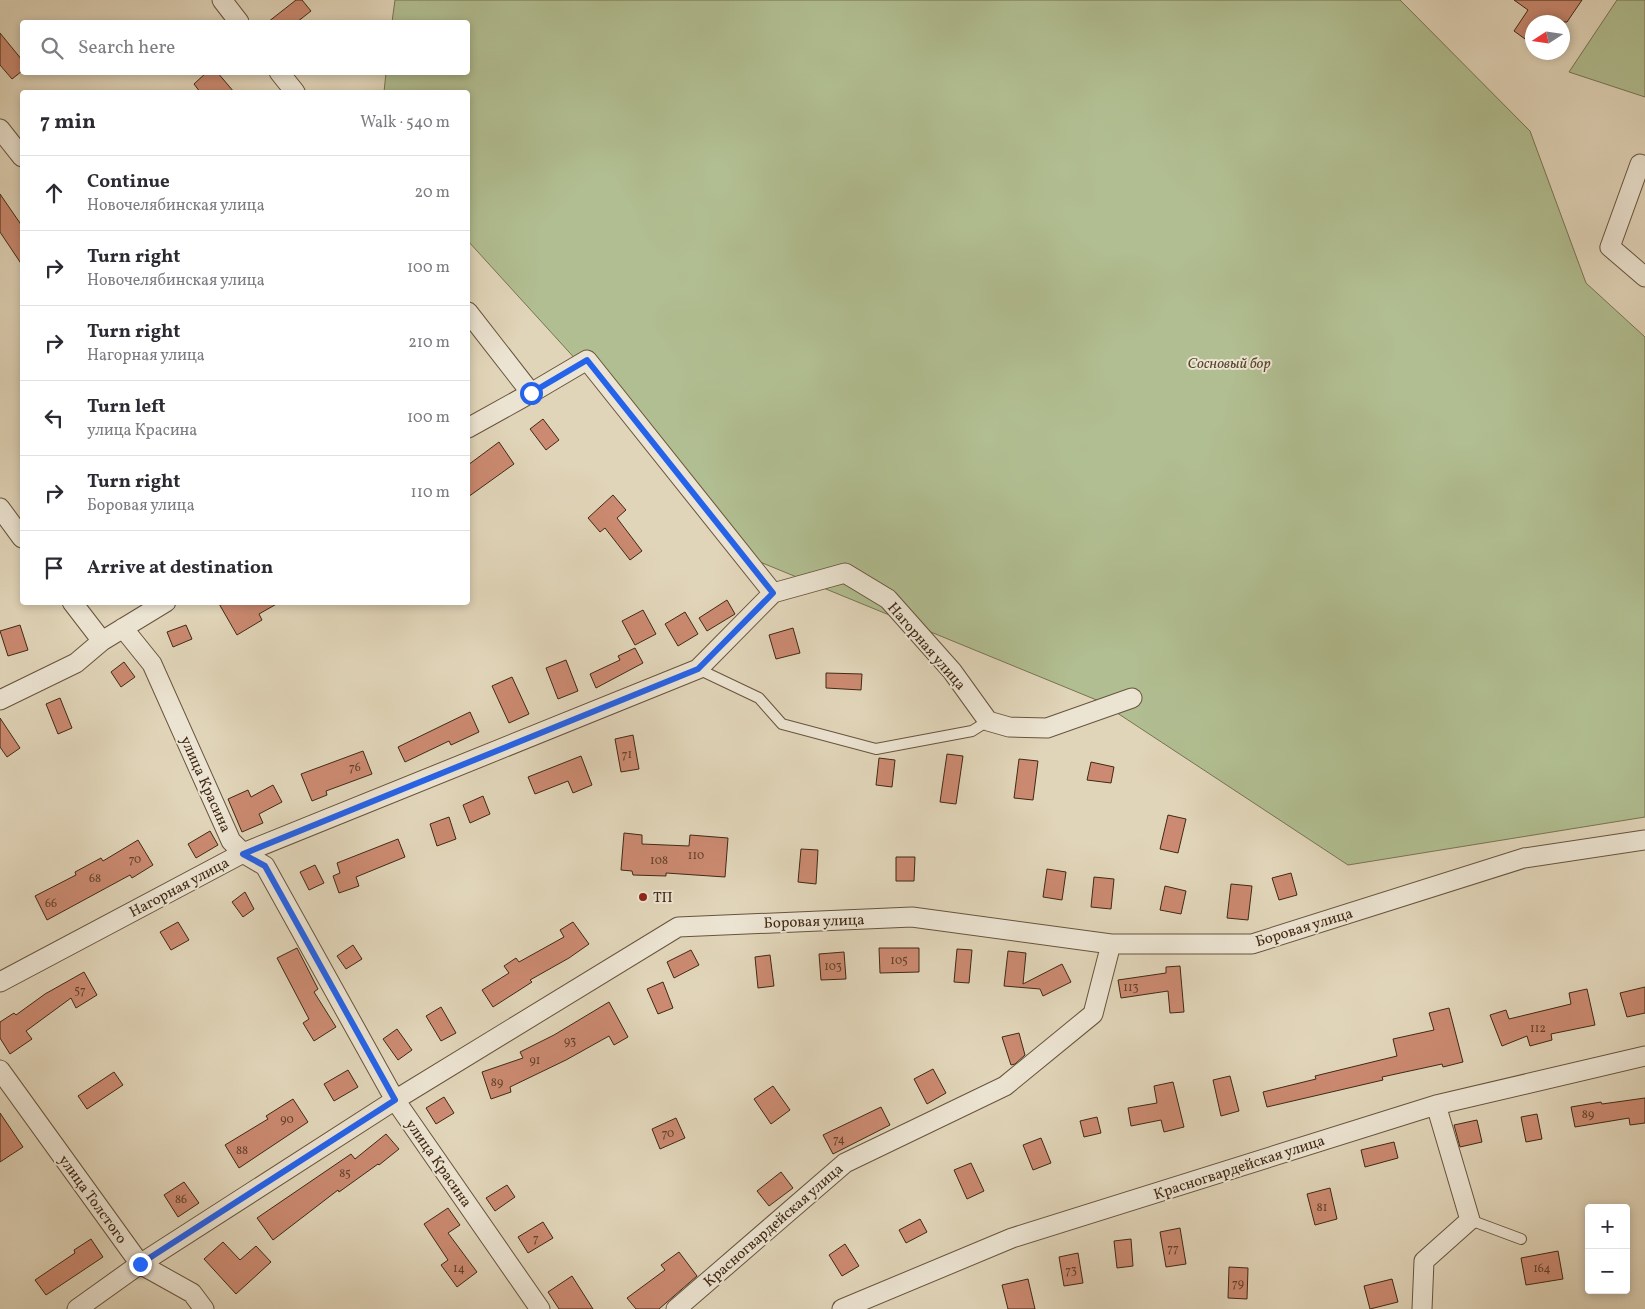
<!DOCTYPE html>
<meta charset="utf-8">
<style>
body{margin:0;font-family:Vollkorn,serif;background:#f2f2f3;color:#2b2b33}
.controls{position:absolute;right:15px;bottom:15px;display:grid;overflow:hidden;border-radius:5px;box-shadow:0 2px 8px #0003}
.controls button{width:45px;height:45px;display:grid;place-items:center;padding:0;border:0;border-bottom:1px solid #e1e1e2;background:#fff;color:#2b2b33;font:25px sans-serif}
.compass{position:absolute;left:1525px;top:15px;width:45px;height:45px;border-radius:50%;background:#fff;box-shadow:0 2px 8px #0003;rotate:258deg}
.stop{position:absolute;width:15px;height:15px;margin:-11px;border:4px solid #2563eb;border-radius:50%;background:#fff}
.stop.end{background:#2563eb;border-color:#fff;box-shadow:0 1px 5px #0008}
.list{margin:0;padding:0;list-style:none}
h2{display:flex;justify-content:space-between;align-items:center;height:65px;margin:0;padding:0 20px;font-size:21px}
h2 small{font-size:16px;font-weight:400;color:#7c7c81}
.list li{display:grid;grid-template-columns:32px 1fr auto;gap:15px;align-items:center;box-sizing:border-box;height:75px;padding:0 20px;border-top:1px solid #e1e1e2}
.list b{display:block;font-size:19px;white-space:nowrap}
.list p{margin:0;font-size:16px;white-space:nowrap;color:#7c7c81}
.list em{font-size:16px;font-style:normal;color:#7c7c81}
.icon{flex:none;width:28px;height:28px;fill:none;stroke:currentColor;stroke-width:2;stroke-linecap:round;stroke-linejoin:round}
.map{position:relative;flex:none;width:1645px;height:1309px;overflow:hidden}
.search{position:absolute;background:#fff;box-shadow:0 2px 8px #0003;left:20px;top:20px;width:450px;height:55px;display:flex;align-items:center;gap:12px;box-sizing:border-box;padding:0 18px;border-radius:5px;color:#7c7c81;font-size:19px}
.panel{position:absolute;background:#fff;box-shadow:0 2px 8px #0003;left:20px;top:90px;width:450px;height:515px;border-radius:5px}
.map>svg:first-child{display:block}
</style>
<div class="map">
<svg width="1645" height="1309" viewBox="0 0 1645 1309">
<rect width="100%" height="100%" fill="#e1d5b9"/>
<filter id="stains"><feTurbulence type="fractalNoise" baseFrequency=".004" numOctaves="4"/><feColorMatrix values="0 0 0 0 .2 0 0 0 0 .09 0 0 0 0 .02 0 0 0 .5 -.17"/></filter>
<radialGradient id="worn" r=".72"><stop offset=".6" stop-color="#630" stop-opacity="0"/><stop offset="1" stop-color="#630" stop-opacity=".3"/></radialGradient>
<path fill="#b1be91" stroke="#787452" d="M 395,0 L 1400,0 L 1530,131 L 1586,283 L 1645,337 L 1645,817 L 1348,865 L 1099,701 L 760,562 L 468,241 L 468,92 L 384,92 L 386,73 L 468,72 L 468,22 L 392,22 Z
M 1617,0 L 1645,0 L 1645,97 L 1569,72 Z"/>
<path fill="#cb8a71" stroke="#402914" d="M 296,0 L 302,0 L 311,11 L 297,22 L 268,22 Z
M 1514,0 L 1582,0 L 1567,22 L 1532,22 L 1532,44 L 1514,31 L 1528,10 Z
M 0,33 L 22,60 L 22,71 L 12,79 L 0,65 Z
M 207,72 L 217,72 L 234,92 L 200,92 L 194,84 Z
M 0,194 L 22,226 L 22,265 L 0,232 Z
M 543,419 L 559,440 L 546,450 L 530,429 Z
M 499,442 L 514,464 L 468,497 L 468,465 Z
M 613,495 L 626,510 L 617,518 L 642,551 L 630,560 L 605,528 L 600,532 L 588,518 Z
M 727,600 L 735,614 L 707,631 L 699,618 Z
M 218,602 L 280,602 L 259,614 L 262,620 L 237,635 Z
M 643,610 L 656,634 L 635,645 L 622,621 Z
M 685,612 L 698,634 L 678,646 L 665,624 Z
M 20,625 L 28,650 L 8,656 L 0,631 Z
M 186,625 L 192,639 L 173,647 L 167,632 Z
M 793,628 L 800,653 L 776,659 L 769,635 Z
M 635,648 L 643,663 L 596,688 L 590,674 L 620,660 L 618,656 Z
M 566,660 L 578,691 L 558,699 L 546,668 Z
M 124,662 L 135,677 L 121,687 L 111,672 Z
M 826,673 L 862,674 L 861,690 L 826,688 Z
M 512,677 L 529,714 L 509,723 L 492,686 Z
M 60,698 L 72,728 L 58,734 L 46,704 Z
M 470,712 L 479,732 L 451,745 L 449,741 L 405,762 L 398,747 Z
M 0,718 L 20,748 L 7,757 L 0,747 Z
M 633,735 L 639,769 L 621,772 L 615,739 Z
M 363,751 L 372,774 L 326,791 L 327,795 L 312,801 L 301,774 Z
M 947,754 L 963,756 L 956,804 L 940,802 Z
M 581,756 L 592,785 L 573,793 L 568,781 L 535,794 L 528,777 Z
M 879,758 L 895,760 L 892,787 L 876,785 Z
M 1019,759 L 1038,761 L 1033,800 L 1014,798 Z
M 1091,762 L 1114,767 L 1111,783 L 1087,780 Z
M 273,785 L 282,802 L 259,814 L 263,823 L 242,832 L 228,799 L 248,790 L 251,797 Z
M 483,796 L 490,814 L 470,823 L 463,805 Z
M 1168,815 L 1186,819 L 1178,853 L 1160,849 Z
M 449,817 L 456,839 L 437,846 L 430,824 Z
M 210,831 L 218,845 L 196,858 L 188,844 Z
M 624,833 L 642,835 L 642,844 L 689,846 L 690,835 L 728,838 L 725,877 L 666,873 L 666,876 L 633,875 L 632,871 L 621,870 Z
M 398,839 L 405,857 L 356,877 L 359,886 L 339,893 L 333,876 L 340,873 L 337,863 Z
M 138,840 L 153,865 L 132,878 L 130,875 L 47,920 L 35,896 L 76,875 L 75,872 L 101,858 L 103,861 Z
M 801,849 L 818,850 L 816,884 L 798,882 Z
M 896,857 L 915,857 L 914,881 L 896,881 Z
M 315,865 L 324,883 L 309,890 L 300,872 Z
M 1047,869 L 1066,872 L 1062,900 L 1043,897 Z
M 1291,873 L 1297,895 L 1279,900 L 1272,878 Z
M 1094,877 L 1114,879 L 1111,909 L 1091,907 Z
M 1231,884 L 1252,886 L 1248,920 L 1227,918 Z
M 1165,886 L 1186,891 L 1181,914 L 1160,910 Z
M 245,892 L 254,909 L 243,917 L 232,902 Z
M 178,922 L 189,940 L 171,950 L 160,932 Z
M 573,922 L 589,944 L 569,958 L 530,980 L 532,982 L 493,1007 L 482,990 L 509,973 L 504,966 L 516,958 L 519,962 L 564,937 L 560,930 Z
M 353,945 L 362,959 L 346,969 L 337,956 Z
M 297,948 L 318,989 L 314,992 L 336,1027 L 314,1041 L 303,1023 L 309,1019 L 277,958 Z
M 879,948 L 919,948 L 919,972 L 880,973 Z
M 957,949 L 972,950 L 969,983 L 954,982 Z
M 691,950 L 699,965 L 674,978 L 667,962 Z
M 1008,951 L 1026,953 L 1023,984 L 1062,964 L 1071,982 L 1043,996 L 1040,989 L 1004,986 Z
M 844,952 L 846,979 L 821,980 L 819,954 Z
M 770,955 L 774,986 L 758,988 L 755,957 Z
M 1180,966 L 1184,1012 L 1170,1013 L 1168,991 L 1121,998 L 1118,980 L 1166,973 L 1166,967 Z
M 84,972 L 97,995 L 76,1008 L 71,998 L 26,1031 L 32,1039 L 10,1054 L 0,1038 L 0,1022 L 14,1013 L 16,1015 L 45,994 Z
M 663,982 L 673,1008 L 658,1014 L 647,989 Z
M 1645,987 L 1645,1013 L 1627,1017 L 1620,993 Z
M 1587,989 L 1595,1025 L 1551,1034 L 1552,1040 L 1530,1046 L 1527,1036 L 1502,1046 L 1490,1015 L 1506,1010 L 1509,1019 L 1571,1004 L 1569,993 Z
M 609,1002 L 628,1037 L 614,1045 L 609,1036 L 566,1060 L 510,1087 L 511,1092 L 491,1099 L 482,1072 L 523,1058 L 520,1052 L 554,1035 Z
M 441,1007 L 456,1033 L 441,1041 L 426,1016 Z
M 1449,1008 L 1463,1062 L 1443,1067 L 1442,1064 L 1382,1077 L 1383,1080 L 1267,1107 L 1263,1092 L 1316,1079 L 1315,1076 L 1397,1056 L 1393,1039 L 1434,1030 L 1429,1013 Z
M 397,1029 L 412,1050 L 398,1060 L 383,1039 Z
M 1019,1033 L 1025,1055 L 1015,1064 L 1011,1065 L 1002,1037 Z
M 933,1069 L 946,1093 L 927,1104 L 914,1079 Z
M 348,1070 L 358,1087 L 334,1101 L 324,1084 Z
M 114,1072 L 123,1085 L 87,1109 L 78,1096 Z
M 1230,1076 L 1239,1111 L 1221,1116 L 1213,1080 Z
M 1173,1082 L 1184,1127 L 1164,1132 L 1161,1120 L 1131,1126 L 1128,1108 L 1157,1103 L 1154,1086 Z
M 773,1086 L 790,1110 L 771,1124 L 754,1099 Z
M 444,1097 L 454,1113 L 436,1124 L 426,1108 Z
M 1645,1098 L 1645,1123 L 1630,1125 L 1629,1118 L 1575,1127 L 1571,1107 L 1601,1102 L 1602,1104 Z
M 293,1099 L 308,1122 L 239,1168 L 225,1145 L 268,1119 L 266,1116 Z
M 881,1107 L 890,1125 L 833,1154 L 823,1135 Z
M 0,1113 L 23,1147 L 0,1162 Z
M 1537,1114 L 1542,1139 L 1526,1142 L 1521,1117 Z
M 1097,1117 L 1101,1133 L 1084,1137 L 1080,1121 Z
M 676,1118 L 685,1138 L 660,1149 L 652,1129 Z
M 1477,1120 L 1482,1142 L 1460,1147 L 1454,1125 Z
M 386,1134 L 399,1149 L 379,1165 L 378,1164 L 339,1192 L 338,1190 L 273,1240 L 257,1218 L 351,1154 L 355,1159 Z
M 1041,1138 L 1051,1163 L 1033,1170 L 1023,1145 Z
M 1394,1142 L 1398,1158 L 1365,1167 L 1361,1150 Z
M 971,1163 L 984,1191 L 967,1199 L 954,1170 Z
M 781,1172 L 793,1188 L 769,1206 L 757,1191 Z
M 184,1182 L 199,1203 L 178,1217 L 164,1195 Z
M 507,1185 L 515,1197 L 495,1211 L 486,1198 Z
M 1330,1188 L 1337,1219 L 1315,1225 L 1307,1194 Z
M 448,1208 L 460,1225 L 448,1233 L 477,1272 L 457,1287 L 441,1265 L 448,1260 L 424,1224 Z
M 920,1219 L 927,1232 L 906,1243 L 899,1230 Z
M 543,1222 L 553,1238 L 528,1253 L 518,1237 Z
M 1180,1228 L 1186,1264 L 1166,1267 L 1160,1232 Z
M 91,1239 L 103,1257 L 46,1295 L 35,1280 L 75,1253 L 74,1250 Z
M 1131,1239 L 1133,1266 L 1117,1268 L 1114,1241 Z
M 223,1242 L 240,1260 L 256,1246 L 271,1262 L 236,1294 L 204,1259 Z
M 845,1244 L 859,1266 L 842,1276 L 829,1255 Z
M 1558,1251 L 1563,1279 L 1526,1285 L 1521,1258 Z
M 679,1252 L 697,1276 L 659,1309 L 636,1309 L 627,1298 L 665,1270 L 661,1265 Z
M 1078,1253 L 1083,1283 L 1064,1286 L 1059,1257 Z
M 1229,1267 L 1248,1268 L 1247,1299 L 1228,1298 Z
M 572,1276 L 593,1309 L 559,1309 L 548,1292 Z
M 1028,1279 L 1035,1309 L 1008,1309 L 1002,1285 Z
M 1392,1279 L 1398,1302 L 1370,1309 L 1364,1286 Z"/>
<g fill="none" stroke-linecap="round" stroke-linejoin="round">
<defs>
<path id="service" d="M 698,669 L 759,698 L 782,724 L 876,749 L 972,731 L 988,721
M 1470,1220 L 1521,1239"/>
<path id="minor" d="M 222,0 L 239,22
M 279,72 L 295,92
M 0,129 L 22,157
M 1640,164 L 1610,247 L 1645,277
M 468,312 L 531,393 L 587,360 L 773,593
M 468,428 L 531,393
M 0,508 L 22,538
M 72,602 L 102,641
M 123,628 L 152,664 L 231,841 L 243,853 L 265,866 L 395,1100 L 540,1309
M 0,700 L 76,663 L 102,641 L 166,602
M 0,982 L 243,853 L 698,669 L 773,593 L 845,573 L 888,599 L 952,671 L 988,721 L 1009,727 L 1047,728 L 1132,698
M 0,1070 L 140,1264 L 192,1293 L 204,1309
M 77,1309 L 140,1264 L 395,1100 L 678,927 L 912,917 L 1111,944 L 1252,944 L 1524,858 L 1645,840
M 676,1309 L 845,1163 L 1005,1086 L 1093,1014 L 1111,944
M 842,1309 L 1012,1238 L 1436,1105 L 1645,1056
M 1422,1309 L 1424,1261 L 1470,1220 L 1436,1105"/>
</defs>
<use href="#service" stroke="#68543d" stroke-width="12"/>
<use href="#minor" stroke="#68543d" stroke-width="21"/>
<use href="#service" stroke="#ece4d2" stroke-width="10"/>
<use href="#minor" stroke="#ece4d2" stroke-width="19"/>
</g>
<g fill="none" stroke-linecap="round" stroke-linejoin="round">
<path stroke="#2563eb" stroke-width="6" d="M 140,1264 L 395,1100 L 265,866 L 243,854 L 698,669 L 773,593 L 587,360 L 531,393"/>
</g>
<circle fill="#8f2418" stroke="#ece4d2" stroke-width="2" cx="643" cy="897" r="5"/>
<g text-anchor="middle" stroke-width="4" stroke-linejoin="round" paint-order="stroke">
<g font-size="12" fill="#63412b">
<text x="627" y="758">71</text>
<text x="355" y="771">76</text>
<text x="696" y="859">110</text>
<text x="135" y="863">70</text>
<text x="659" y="864">108</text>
<text x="95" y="882">68</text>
<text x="51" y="907">66</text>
<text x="899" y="964">105</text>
<text x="833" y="970">103</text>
<text x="1131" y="991">113</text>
<text x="80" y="994">57</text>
<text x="1538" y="1032">112</text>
<text x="570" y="1045">93</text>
<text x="535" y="1064">91</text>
<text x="497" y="1086">89</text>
<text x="1588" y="1118">89</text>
<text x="287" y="1123">90</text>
<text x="668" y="1137">70</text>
<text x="839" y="1143">74</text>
<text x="242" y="1154">88</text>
<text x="345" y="1177">85</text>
<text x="181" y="1203">86</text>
<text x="1322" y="1211">81</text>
<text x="536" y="1242">7</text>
<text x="1173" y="1252">77</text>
<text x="459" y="1272">14</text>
<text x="1542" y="1272">164</text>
<text x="1071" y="1274">73</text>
<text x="1238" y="1287">79</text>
</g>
<g font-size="15" font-style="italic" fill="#57472d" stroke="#ece4d2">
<text x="1229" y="368">Сосновый бор</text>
</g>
<g font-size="15" fill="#402914" stroke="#ece4d2">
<text transform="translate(927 646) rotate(49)" y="5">Нагорная улица</text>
<text transform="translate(206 784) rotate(66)" y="5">улица Красина</text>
<text transform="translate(179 887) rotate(-28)" y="5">Нагорная улица</text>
<text transform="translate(814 921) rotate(-2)" y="5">Боровая улица</text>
<text transform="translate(1304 927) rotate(-17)" y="5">Боровая улица</text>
<text transform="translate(439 1163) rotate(55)" y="5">улица Красина</text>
<text transform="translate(1239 1167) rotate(-18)" y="5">Красногвардейская улица</text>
<text transform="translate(93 1199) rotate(54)" y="5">улица Толстого</text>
<text transform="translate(773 1225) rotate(-41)" y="5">Красногвардейская улица</text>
</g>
<g font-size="15" fill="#402914" stroke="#ece4d2" text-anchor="start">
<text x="653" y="902">ТП</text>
</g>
</g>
<rect width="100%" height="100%" filter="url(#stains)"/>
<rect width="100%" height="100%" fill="url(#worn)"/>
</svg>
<div class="controls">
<button>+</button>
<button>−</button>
</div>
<svg class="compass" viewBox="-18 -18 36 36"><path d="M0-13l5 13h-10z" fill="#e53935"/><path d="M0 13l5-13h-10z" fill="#7c7c81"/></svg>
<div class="stop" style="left:531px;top:393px"></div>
<div class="stop end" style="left:140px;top:1264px"></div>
<div class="search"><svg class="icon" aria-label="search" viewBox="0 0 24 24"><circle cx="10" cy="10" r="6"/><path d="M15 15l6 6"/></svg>Search here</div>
<section class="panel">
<h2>7 min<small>Walk · 540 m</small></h2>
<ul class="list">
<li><svg class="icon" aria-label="ahead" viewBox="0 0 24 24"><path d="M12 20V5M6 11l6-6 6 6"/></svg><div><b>Continue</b><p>Новочелябинская улица</p></div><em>20 m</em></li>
<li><svg class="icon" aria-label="right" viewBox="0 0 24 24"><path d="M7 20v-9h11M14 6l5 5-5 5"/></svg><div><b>Turn right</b><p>Новочелябинская улица</p></div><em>100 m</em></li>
<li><svg class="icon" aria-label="right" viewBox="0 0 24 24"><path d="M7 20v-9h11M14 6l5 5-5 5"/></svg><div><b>Turn right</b><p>Нагорная улица</p></div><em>210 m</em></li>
<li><svg class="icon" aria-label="left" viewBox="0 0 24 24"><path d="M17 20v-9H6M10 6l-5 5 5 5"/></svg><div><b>Turn left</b><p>улица Красина</p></div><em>100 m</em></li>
<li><svg class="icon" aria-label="right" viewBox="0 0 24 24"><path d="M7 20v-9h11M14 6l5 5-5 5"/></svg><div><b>Turn right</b><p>Боровая улица</p></div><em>110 m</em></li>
<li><svg class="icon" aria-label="arrive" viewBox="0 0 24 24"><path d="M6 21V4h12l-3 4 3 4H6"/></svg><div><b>Arrive at destination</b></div></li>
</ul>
</section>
</div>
